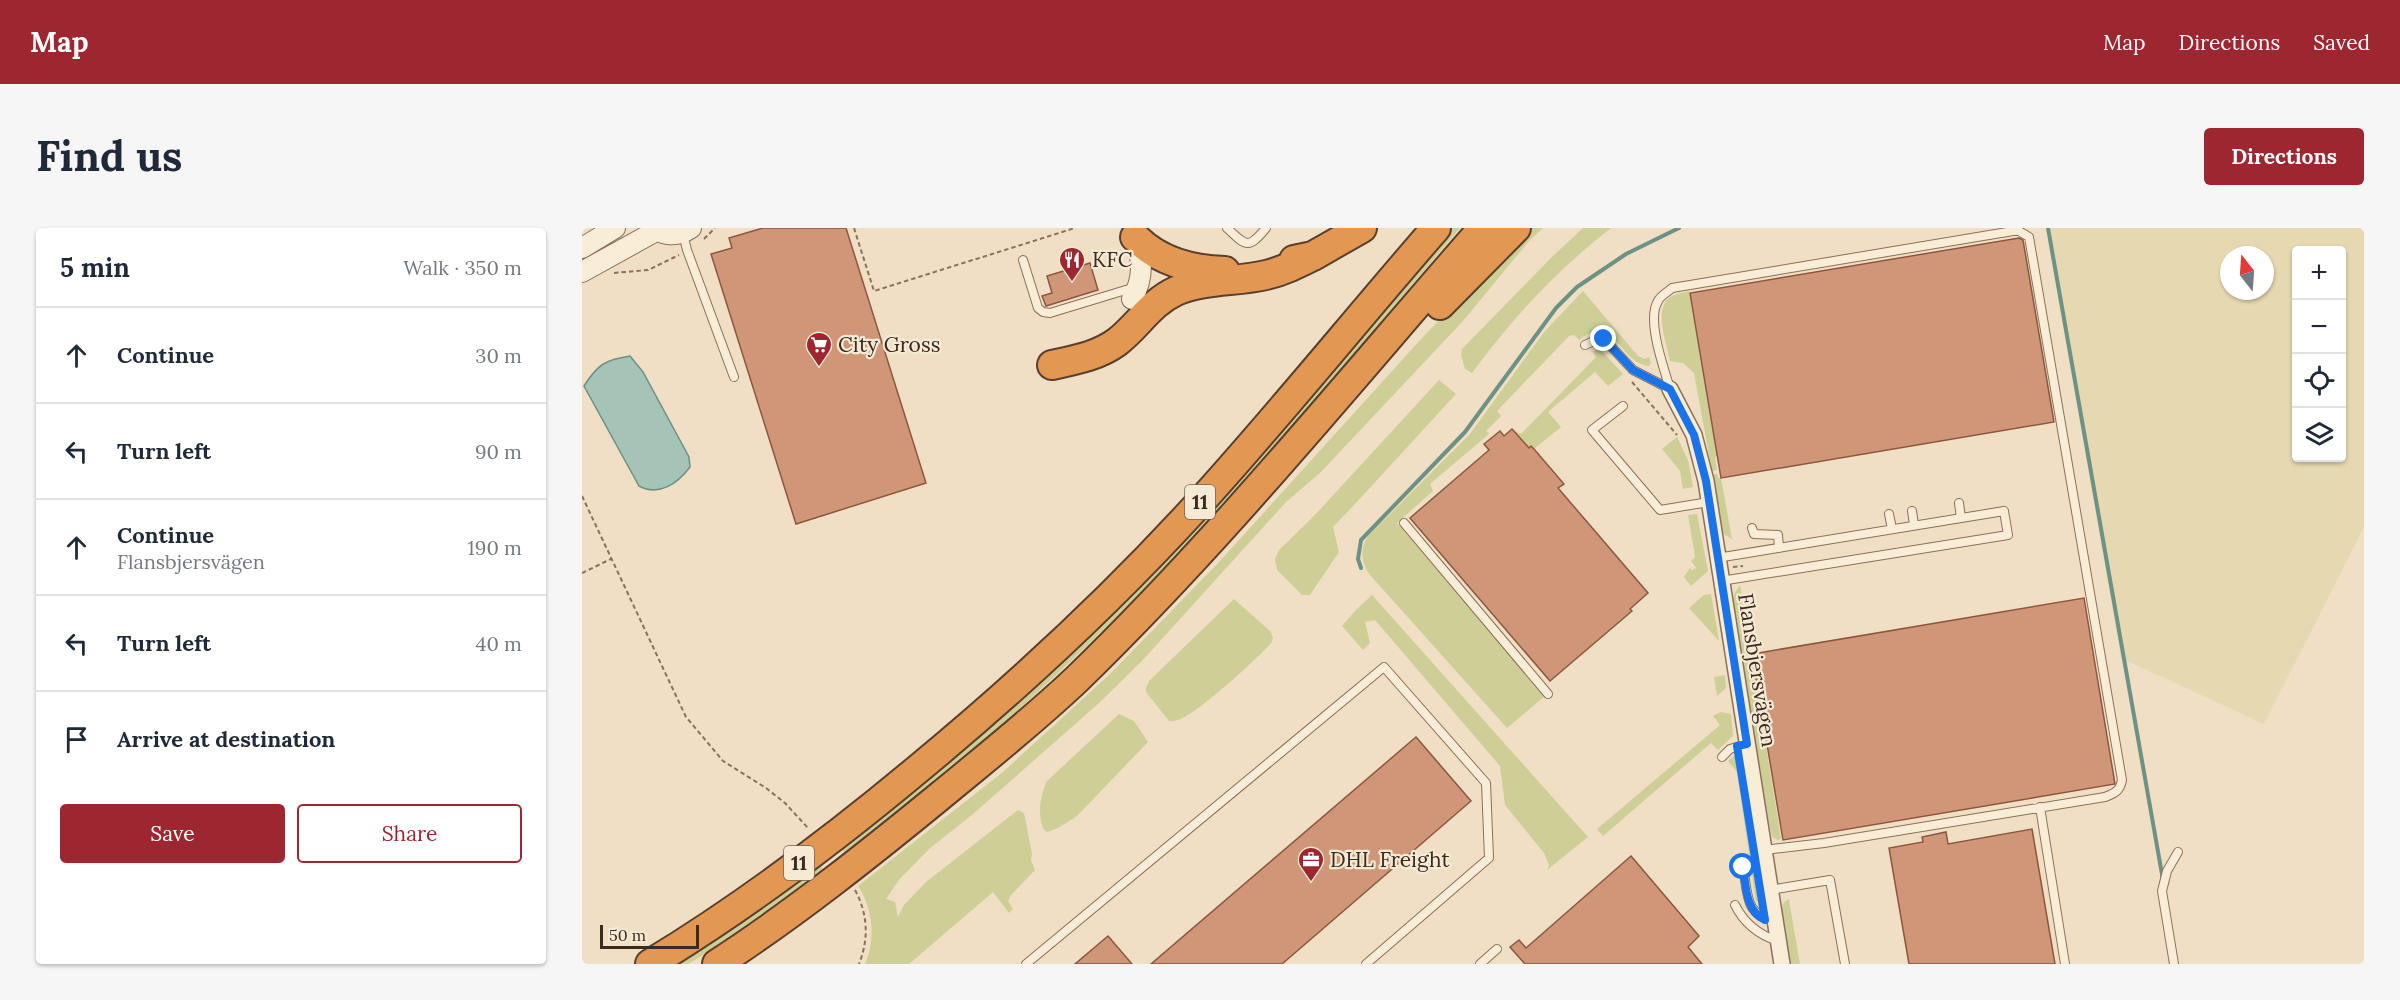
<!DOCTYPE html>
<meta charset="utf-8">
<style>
body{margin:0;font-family:Lora,serif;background:#f6f6f7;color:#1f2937}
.controls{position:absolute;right:18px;top:18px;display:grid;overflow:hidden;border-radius:6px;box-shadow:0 2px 4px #0004}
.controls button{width:54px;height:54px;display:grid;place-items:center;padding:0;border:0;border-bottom:2px solid #e0e1e3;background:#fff;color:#1f2937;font:30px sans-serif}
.compass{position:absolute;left:1638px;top:18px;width:54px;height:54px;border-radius:50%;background:#fff;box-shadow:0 2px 4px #0004;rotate:343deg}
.scale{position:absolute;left:18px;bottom:15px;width:99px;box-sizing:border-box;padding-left:6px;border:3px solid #3b2a1e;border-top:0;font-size:16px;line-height:21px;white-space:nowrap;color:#3b2a1e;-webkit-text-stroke:4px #f7ead4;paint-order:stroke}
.stop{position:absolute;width:18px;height:18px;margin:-14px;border:4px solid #1a73e8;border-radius:50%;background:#fff}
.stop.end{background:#1a73e8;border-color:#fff;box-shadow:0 2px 6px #0008}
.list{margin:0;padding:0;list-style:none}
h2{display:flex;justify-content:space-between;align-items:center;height:78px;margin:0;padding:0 24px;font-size:26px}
h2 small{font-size:20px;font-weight:400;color:#747a83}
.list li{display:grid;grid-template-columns:39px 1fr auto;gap:18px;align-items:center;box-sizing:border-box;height:96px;padding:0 24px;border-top:2px solid #e0e1e3}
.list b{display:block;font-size:22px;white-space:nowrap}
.list p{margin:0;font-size:20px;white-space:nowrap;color:#747a83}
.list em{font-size:20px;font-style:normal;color:#747a83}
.actions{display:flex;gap:12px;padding:18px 24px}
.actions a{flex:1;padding:14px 0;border:2px solid #9d2731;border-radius:6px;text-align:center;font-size:21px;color:#9d2731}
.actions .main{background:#9d2731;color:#fff}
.icon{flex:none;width:33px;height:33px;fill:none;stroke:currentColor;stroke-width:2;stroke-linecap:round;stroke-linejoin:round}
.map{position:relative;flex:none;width:1782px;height:736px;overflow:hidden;border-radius:6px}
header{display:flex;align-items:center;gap:36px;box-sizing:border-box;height:84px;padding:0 30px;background:#9d2731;color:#fff}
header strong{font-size:28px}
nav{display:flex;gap:33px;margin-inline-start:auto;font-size:21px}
.intro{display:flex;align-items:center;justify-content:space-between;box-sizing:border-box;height:144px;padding:0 36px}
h1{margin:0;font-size:42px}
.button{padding:15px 27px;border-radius:6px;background:#9d2731;color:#fff;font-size:21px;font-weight:700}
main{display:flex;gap:36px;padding:0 36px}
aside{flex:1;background:#fff;border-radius:6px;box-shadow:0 2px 4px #0004}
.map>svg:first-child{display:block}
</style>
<header>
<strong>Map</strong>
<nav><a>Map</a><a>Directions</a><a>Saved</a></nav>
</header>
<div class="intro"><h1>Find us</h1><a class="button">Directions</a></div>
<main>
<aside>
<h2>5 min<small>Walk · 350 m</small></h2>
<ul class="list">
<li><svg class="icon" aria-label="ahead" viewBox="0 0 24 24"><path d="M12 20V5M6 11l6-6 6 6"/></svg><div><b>Continue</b></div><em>30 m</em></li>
<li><svg class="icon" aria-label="left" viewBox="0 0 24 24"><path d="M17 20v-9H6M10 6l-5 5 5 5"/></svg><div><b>Turn left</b></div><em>90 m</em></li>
<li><svg class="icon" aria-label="ahead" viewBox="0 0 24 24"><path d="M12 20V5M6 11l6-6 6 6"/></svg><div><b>Continue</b><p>Flansbjersvägen</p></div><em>190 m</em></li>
<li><svg class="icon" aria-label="left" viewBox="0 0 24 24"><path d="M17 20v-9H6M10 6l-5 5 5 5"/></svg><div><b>Turn left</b></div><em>40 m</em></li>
<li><svg class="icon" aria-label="arrive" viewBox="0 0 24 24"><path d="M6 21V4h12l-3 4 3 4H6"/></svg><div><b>Arrive at destination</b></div></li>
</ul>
<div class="actions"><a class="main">Save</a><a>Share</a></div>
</aside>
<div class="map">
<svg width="1782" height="736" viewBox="0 0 1782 736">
<rect width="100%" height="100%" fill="#f0dfc4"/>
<path fill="#e6d9b1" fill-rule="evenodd" d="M 1464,0 L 1782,0 L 1782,299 L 1682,496 L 1539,430 ZM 1714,22 L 1760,22 L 1760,230 L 1714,230 ZM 1647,27 L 1683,27 L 1683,63 L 1647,63 Z"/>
<path fill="#cdcf97" d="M 860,0 L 878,0 C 790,104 704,209 612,309 C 505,424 388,530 263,625 L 254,614 L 349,539 Z
M 946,0 L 961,0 L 947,13 L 881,93 L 738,245 L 704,274 L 559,434 L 516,476 L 391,586 L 347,621 L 317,652 L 304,671 L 313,674 L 316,689 L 322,677 L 344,654 L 436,582 L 442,585 L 450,626 L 449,632 L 453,642 L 429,667 L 426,673 L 431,681 L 427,685 L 411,664 L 327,736 L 283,736 C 294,711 291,681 276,658 L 421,544 L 528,446 L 638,333 L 840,110 Z
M 1001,0 L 1029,0 C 972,45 933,87 890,145 L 883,141 L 879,127 L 880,121 L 970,29 Z
M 1001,63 L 1056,128 L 1063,131 L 1067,129 L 1069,135 L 1067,138 C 1038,136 1033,84 997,112 L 992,107 L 987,108 L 915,183 L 919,188 L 904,203 L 907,206 L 848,256 L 851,263 L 815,295 L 963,468 L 925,500 L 788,347 C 779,334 777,320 787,307 L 888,206 L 962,104 Z
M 1107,63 L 1135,228 L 1133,229 L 1135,242 L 1130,243 L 1112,145 L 1101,135 L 1088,133 C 1085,116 1073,87 1085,72 C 1090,66 1100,65 1107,63 Z
M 1014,122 L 1019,122 L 1041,146 L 1026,158 L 1013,144 L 966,184 L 979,199 L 952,221 L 949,218 L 944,222 L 944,217 L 930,201 L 939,206 L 1014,129 L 1011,124 Z
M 857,152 L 874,166 L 773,276 L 751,299 L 757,324 L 728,367 L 720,367 L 695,342 L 693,331 L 697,322 L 732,288 Z
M 1095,209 L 1106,232 L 1111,259 L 1101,261 L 1098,243 L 1080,221 Z
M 1130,246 L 1135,246 L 1136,250 L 1139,250 L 1150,311 L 1140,305 Z
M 1115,286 L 1126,343 L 1109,358 L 1102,349 L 1108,340 L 1110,342 L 1114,340 L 1109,333 L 1113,329 L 1106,287 Z
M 1158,357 L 1169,414 L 1167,430 L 1170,430 L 1199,611 L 1196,612 L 1190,609 L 1187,596 L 1151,372 L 1152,366 Z
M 1129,366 L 1137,413 L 1107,380 L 1122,367 Z
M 790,367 L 1006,609 L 965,642 L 967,637 L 962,625 L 923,577 L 918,538 L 793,392 L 783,394 L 788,415 L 781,422 L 760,398 L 773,383 Z
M 652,371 L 688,403 L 691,409 L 690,414 C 676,430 614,487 596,492 C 593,493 590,493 587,493 L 564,464 L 564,459 L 568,452 Z
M 1143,447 L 1144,460 L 1135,468 L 1132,449 Z
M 1139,484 L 1149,486 L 1151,508 L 1136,522 L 1129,515 L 1021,608 L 1015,601 L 1138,497 L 1131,488 Z
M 537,486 L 552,493 L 566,514 L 495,588 L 476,600 L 465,604 L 462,602 C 455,587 458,568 465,553 Z
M 1152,528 L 1155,528 L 1176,673 L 1174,674 L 1155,544 L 1146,533 Z
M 231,630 L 242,642 L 118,729 L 106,736 L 88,736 Z
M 1207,671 L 1207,672 L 1218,736 L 1208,736 L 1199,680 L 1202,674 Z"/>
<path fill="#a6c3b8" stroke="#6c9286" stroke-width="1.5" d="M 48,128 L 61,144 L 107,229 L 108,239 C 96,255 77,269 57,258 L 2,158 C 16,136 23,132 48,128 Z"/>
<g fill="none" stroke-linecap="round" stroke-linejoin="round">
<path stroke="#6c9286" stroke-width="4" d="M 1466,0 L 1581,652
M 779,340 L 776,331 L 779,312 L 883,204 L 974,80 L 995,59 L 1044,26 L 1097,0"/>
</g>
<path fill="#d09678" stroke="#8c573e" stroke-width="1.5" d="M 181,0 L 264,0 L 344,255 L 214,296 L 129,26 L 150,20 L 147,10 Z
M 1437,10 L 1441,12 L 1472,194 L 1139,250 L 1108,65 Z
M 508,35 L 516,62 L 464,78 L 460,68 L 470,65 L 465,48 Z
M 930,201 L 947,220 L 949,218 L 952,221 L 982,256 L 976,260 L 1066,365 L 1048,381 L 1050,383 L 968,453 L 828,290 L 907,222 L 902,216 L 918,203 L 922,208 Z
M 1502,370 L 1533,556 L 1201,612 L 1170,426 Z
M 834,509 L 889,573 L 700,736 L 569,736 Z
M 1450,601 L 1473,736 L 1327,736 L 1307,620 L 1341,614 L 1340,609 L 1364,604 L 1366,616 Z
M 1049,628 L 1117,708 L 1106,719 L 1120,736 L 943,736 L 928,719 L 937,712 L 944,720 Z
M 526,708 L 550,736 L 493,736 Z"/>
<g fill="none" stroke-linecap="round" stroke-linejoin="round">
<defs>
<path id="service" d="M 645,0 C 664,18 666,22 684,0
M 101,6 L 105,22 L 152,149
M 441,32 L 456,80 L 461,84 L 468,85 L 547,61
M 1003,117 L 1016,111 L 1022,111 L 1051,142 L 1088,161
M 1088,161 C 1082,140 1064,92 1076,73 C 1078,68 1086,64 1090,60 L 1431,3 L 1437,3 L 1447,9 L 1540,552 C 1538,563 1533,565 1523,569 L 1242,615 L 1182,622
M 1041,178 L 1010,202 L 1078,282 L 1127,274
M 1377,275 L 1379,290
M 1330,283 L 1332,297
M 1307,286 L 1310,301
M 822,295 L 966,466
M 1170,300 L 1172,306 L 1196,307 L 1197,320
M 1135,330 L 1422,283 L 1426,307 L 1139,353
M 1140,529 L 1148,521 L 1165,516
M 1458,579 L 1483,736
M 1161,639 C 1166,664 1162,688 1193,693
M 1188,662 L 1248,652 L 1263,736
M 1153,677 C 1162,695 1177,707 1196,713
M 444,736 L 802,439 L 904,555 L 907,630 L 784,736
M 898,736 L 915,721
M 1592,736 L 1580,663 L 1585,643 L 1596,624"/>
<path id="minor" d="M 1088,161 L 1112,207 L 1124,253 L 1200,736"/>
<path id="tertiary" d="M 71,0 C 83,9 97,8 109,0
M 0,20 L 33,0
M 0,44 L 74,3
M 550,71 C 562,51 561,31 553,9"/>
<path id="motorway" d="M 553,9 C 577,34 609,42 643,43
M 712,32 L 731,28 L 780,0
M 858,77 L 934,0
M 470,137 C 493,132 516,128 535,114 C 556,98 568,75 594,63 C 623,51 654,54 684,47 C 701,43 715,36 731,28
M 68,736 C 162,679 251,612 336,541 C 434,460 527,374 613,280 C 696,189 773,93 854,0
M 135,736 C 213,685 286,627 358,568 C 404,530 452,492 496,450 C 641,309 768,152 901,0"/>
</defs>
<use href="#service" stroke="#8c7059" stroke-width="10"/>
<use href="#minor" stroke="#8c7059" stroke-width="18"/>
<use href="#tertiary" stroke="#8c7059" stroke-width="22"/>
<use href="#motorway" stroke="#593f2e" stroke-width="32"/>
<path stroke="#8c7059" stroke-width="2" stroke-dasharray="4.5 3" stroke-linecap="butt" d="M 272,0 L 292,63 L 493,0
M 122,11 L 133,0
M 32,45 L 66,42 L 97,27
M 1050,154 L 1095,207
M 0,268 L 104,489 L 141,533 L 184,560 L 203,575 L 226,600
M 1151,339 L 1161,338
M 0,345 L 29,331
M 273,662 C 286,686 287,711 277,736"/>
<use href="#service" stroke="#faedd8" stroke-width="8"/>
<use href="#minor" stroke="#faedd8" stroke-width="15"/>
<use href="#tertiary" stroke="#faedd8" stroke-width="20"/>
<use href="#motorway" stroke="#e29752" stroke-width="28"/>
</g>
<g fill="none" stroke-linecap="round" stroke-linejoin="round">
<path stroke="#1a73e8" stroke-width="8" d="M 1022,111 L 1051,142 L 1088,161 L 1112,207 L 1124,253 L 1165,516 L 1155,518 L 1183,692 C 1163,683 1164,657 1161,639"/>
</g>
<defs>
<symbol id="restaurant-pin" viewBox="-11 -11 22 30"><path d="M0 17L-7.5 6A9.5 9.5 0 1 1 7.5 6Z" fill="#9d2731" stroke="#f7ead4"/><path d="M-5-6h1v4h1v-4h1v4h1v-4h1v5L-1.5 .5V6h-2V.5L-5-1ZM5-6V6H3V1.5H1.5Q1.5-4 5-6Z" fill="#fff"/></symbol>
<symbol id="supermarket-pin" viewBox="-11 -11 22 30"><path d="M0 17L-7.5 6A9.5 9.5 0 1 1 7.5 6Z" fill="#9d2731" stroke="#f7ead4"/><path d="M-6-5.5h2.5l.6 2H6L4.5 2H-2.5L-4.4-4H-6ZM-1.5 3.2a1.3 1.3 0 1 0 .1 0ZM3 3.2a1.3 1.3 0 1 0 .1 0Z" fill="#fff"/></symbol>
<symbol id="office-pin" viewBox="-11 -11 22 30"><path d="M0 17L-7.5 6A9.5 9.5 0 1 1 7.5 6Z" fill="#9d2731" stroke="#f7ead4"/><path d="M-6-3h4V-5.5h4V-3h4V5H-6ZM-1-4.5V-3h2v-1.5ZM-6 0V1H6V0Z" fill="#fff"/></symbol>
</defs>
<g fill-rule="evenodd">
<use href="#restaurant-pin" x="475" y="17" width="30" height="40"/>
<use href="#supermarket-pin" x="222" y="102" width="30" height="40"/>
<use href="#office-pin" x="714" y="617" width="30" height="40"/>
</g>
<g text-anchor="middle" stroke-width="4.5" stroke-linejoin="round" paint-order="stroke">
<g fill="#f7ead4" stroke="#736455" stroke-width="1.5">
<rect x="603" y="257" width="30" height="34" rx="4.5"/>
<rect x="202" y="618" width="30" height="34" rx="4.5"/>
</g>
<g font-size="20" font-weight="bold" fill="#3b2a1e">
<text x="618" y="281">11</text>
<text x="217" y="642">11</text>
</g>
<g font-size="21" fill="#3b2a1e" stroke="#f7ead4" text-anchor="start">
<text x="510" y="39">KFC</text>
<text x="256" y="124">City Gross</text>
<text x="748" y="639">DHL Freight</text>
</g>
<g font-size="21" fill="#3b2a1e" stroke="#f7ead4">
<text transform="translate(1175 442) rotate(81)" y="7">Flansbjersvägen</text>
</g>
</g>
</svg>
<div class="controls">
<button>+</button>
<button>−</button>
<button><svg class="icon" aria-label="locate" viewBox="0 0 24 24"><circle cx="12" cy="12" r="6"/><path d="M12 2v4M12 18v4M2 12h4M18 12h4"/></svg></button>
<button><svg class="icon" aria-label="layers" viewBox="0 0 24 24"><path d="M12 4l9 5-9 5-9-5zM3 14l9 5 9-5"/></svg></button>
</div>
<svg class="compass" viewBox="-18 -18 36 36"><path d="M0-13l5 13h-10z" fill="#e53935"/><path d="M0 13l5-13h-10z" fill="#747a83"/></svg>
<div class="scale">50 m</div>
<div class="stop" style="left:1161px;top:639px"></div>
<div class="stop end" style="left:1022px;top:111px"></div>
</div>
</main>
